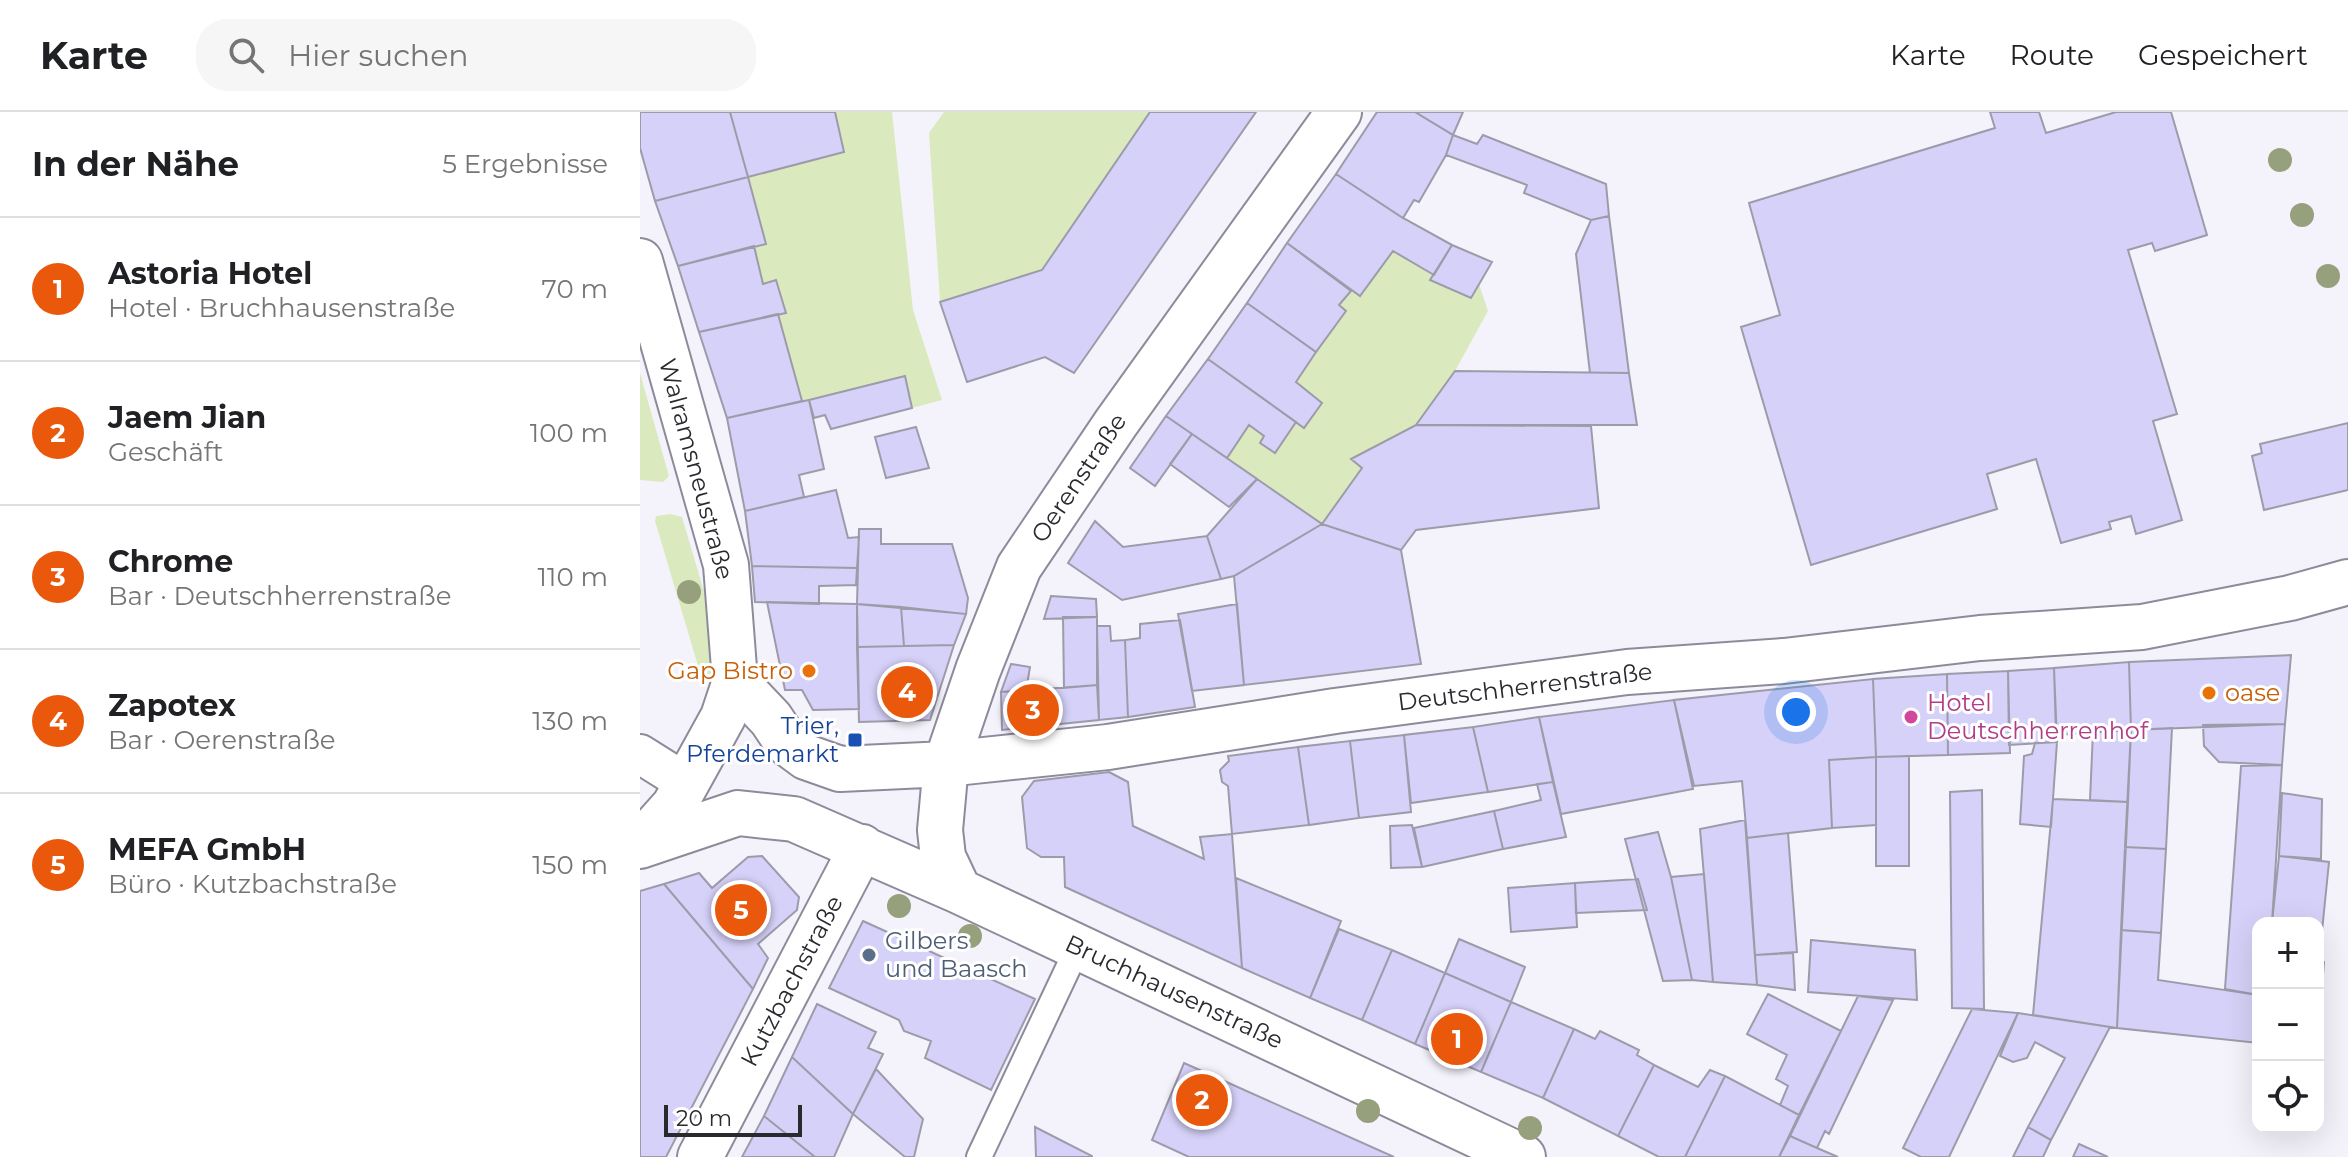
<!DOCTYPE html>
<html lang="de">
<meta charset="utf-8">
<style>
body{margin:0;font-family:Montserrat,sans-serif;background:#f6f6f6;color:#202124}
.controls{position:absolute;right:24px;bottom:24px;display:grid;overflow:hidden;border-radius:16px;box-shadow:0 8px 32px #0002}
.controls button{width:72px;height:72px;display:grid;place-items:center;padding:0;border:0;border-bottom:2px solid #e0e0e0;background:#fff;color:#202124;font:40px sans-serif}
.scale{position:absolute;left:24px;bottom:20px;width:138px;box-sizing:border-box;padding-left:8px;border:4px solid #29292e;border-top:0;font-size:22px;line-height:28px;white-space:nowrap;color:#29292e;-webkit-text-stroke:6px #fff;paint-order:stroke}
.you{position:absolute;left:1156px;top:600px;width:28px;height:28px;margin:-20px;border:6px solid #fff;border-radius:50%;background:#1a73e8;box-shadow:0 0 0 12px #1a73e833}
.badge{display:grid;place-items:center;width:52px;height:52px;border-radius:50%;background:#ea580c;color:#fff;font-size:26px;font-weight:700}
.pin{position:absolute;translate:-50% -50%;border:4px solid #fff;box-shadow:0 2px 8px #0006}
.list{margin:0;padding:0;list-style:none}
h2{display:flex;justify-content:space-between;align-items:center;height:104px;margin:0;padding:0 32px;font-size:34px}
h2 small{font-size:26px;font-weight:400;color:#757577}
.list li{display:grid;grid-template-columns:52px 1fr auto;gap:24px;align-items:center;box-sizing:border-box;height:144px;padding:0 32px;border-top:2px solid #e0e0e0}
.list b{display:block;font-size:30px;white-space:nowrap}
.list p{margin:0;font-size:26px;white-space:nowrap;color:#757577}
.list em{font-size:26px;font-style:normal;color:#757577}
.icon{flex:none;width:44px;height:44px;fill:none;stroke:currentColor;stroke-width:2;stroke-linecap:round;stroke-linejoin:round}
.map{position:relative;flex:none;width:1708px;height:1045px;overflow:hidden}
header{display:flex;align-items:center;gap:48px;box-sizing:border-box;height:112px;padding:0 40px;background:#fff;border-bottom:2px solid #e0e0e0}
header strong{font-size:38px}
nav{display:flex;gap:44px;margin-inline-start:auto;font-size:28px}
.search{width:560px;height:72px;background:#f6f6f6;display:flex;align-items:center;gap:20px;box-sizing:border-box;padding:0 28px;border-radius:32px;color:#757577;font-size:30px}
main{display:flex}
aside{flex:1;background:#fff}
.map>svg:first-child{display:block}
</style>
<header>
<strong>Karte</strong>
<div class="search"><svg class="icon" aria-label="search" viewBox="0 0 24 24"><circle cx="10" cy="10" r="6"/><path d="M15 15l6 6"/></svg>Hier suchen</div>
<nav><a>Karte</a><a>Route</a><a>Gespeichert</a></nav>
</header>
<main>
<aside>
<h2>In der Nähe<small>5 Ergebnisse</small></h2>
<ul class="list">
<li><span class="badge">1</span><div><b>Astoria Hotel</b><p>Hotel · Bruchhausenstraße</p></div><em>70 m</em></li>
<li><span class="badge">2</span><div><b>Jaem Jian</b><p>Geschäft</p></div><em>100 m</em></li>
<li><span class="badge">3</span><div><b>Chrome</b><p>Bar · Deutschherrenstraße</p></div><em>110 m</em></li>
<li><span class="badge">4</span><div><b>Zapotex</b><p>Bar · Oerenstraße</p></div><em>130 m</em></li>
<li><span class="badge">5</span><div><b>MEFA GmbH</b><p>Büro · Kutzbachstraße</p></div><em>150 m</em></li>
</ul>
</aside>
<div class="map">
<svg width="1708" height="1045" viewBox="0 0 1708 1045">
<rect width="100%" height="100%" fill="#f4f3fc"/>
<path fill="#dbe9bf" d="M 195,0 L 252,0 L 273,198 L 302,288 L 272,296 L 265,264 L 162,289 L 138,202 L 145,200 L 137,169 L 123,172 L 114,134 L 126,131 L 108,65 L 203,40 Z
M 304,0 L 510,0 L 402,158 L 300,190 L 289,21 Z
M 753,139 L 794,163 L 791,168 L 831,186 L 839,172 L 848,199 L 815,259 L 776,313 L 712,346 L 722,356 L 682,412 L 587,346 L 609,313 L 624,324 L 620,331 L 635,341 L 656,310 L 664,316 L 682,291 L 656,270 L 705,199 L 699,193 L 711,179 L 721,184 Z
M 0,261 L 29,364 L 23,370 L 0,368 Z
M 30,402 L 42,405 L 71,503 L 75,564 L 61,564 L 15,409 L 16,404 Z"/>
<path fill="#d6d1f8" stroke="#9d9baa" stroke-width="2" d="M 0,0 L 90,0 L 108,65 L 15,89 L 0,36 Z
M 90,0 L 195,0 L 204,40 L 108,65 Z
M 510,0 L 616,0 L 434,261 L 405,245 L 327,270 L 300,190 L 402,158 Z
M 737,0 L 775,0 L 813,23 L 806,43 L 779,90 L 774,88 L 763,106 L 696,62 Z
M 775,0 L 823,0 L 813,23 Z
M 1350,0 L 1399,0 L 1406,21 L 1476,0 L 1531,0 L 1567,123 L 1515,139 L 1512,131 L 1488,138 L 1537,302 L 1513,309 L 1542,408 L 1496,422 L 1491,404 L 1469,410 L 1471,417 L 1421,431 L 1396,347 L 1347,362 L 1357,397 L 1171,453 L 1101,215 L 1140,203 L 1109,91 L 1355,16 Z
M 813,23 L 837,32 L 843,23 L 966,72 L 969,104 L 951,108 L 884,81 L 887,73 L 806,43 Z
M 696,62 L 763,106 L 812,133 L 794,163 L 753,139 L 720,184 L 647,131 Z
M 108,65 L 126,132 L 38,154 L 15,89 Z
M 969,104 L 989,261 L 950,261 L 936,142 L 951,108 Z
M 647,131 L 711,179 L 699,193 L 706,199 L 676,240 L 607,191 Z
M 812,133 L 852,150 L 831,186 L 790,168 Z
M 114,134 L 123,172 L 136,168 L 146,201 L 59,220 L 38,154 Z
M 607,191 L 676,240 L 656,270 L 682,291 L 664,316 L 568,247 Z
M 138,202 L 162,289 L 87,306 L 59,220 Z
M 568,247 L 656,310 L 635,341 L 620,331 L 624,324 L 609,313 L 587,346 L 526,304 Z
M 815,259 L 989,261 L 997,313 L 776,313 Z
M 265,264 L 272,296 L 191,317 L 185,303 L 174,306 L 169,288 Z
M 169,288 L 184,357 L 159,363 L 164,385 L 105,399 L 87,306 Z
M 526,304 L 552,322 L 515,374 L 490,356 Z
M 1708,311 L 1708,378 L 1624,398 L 1612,344 L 1622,341 L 1620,332 Z
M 776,313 L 951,314 L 959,396 L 776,418 L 761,438 L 682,412 L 722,356 L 711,347 Z
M 276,315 L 289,356 L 246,366 L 235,325 Z
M 552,322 L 617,367 L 589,395 L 530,352 Z
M 617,367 L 682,412 L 594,464 L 581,467 L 567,424 Z
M 196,378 L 208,426 L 219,425 L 217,456 L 112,454 L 105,399 Z
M 455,409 L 483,435 L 567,424 L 581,467 L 482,488 L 428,451 Z
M 682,412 L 761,438 L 781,552 L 604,573 L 594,464 Z
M 219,417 L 241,417 L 241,432 L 312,432 L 328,486 L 326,502 L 217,492 Z
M 112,454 L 217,456 L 216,473 L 179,474 L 179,492 L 115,490 Z
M 411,484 L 456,487 L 457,505 L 404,507 Z
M 127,490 L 217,492 L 219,597 L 173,598 L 162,578 L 145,578 Z
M 217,492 L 261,495 L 264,534 L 217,535 Z
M 597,492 L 604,573 L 552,579 L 538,502 Z
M 261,495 L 326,502 L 314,533 L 264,534 Z
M 423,505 L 457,505 L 457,573 L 424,576 Z
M 540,508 L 555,595 L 488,605 L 485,528 L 500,526 L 500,512 Z
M 457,514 L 470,514 L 471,529 L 485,528 L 488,605 L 459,608 Z
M 314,533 L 290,608 L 219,610 L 217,535 Z
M 1651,543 L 1645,612 L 1491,618 L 1489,550 Z
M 1489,550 L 1491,618 L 1416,623 L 1414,556 Z
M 371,552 L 390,555 L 386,579 L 361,580 Z
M 1414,556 L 1417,630 L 1369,633 L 1368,559 Z
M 1368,559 L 1370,641 L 1308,643 L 1307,562 Z
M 1307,562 L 1308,643 L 1236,645 L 1233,567 Z
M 1233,567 L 1236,645 L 1189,648 L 1192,716 L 1107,726 L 1102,669 L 1054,674 L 1034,588 Z
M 457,573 L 459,608 L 362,618 L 361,580 Z
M 1034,588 L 1053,677 L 921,702 L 899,605 Z
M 899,605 L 913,670 L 848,680 L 833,615 Z
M 1645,612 L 1642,653 L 1579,650 L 1564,634 L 1563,613 Z
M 833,615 L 848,680 L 771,691 L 764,623 Z
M 1532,616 L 1526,737 L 1485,735 L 1491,618 Z
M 1491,618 L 1488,690 L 1450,688 L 1453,620 Z
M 764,623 L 771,700 L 719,706 L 710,629 Z
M 710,629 L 719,706 L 669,713 L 658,635 Z
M 1417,630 L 1411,715 L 1380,712 L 1384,644 L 1392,642 L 1395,631 Z
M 658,635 L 669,713 L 592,722 L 588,674 L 582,670 L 580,658 L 589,649 L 588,644 Z
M 1269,644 L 1269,754 L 1236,754 L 1236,645 Z
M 1236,645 L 1236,713 L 1192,716 L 1189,648 Z
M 1642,653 L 1632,811 L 1618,811 L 1618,883 L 1585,877 L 1601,654 Z
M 469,660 L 488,670 L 493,714 L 564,747 L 560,725 L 592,722 L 602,856 L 425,775 L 424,745 L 401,745 L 387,736 L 382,685 L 394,669 Z
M 913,670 L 926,725 L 863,737 L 854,699 L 901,688 L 897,672 Z
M 1342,678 L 1344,897 L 1312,896 L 1310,680 Z
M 1642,681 L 1682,687 L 1681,747 L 1639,744 Z
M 1413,687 L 1488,690 L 1477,916 L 1393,903 Z
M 854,699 L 863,737 L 782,755 L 774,716 Z
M 1105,708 L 1117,873 L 1073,870 L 1060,717 Z
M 772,713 L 782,755 L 751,756 L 750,714 Z
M 1018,720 L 1031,765 L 1052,868 L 1023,869 L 985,727 Z
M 1148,721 L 1157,840 L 1115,843 L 1107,726 Z
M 1485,735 L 1526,737 L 1521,821 L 1481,818 Z
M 122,744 L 159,785 L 157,798 L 118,832 L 128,846 L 113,877 L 24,772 L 59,761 L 72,776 L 108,745 Z
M 1639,744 L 1689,750 L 1679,849 L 1678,811 L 1632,811 Z
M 1064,762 L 1073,870 L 1052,868 L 1031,765 Z
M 596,766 L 701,809 L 670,886 L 602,856 Z
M 998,767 L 1007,798 L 936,801 L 935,771 Z
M 935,771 L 937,815 L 871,820 L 868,776 Z
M 24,772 L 113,877 L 26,1045 L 0,1045 L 0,779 Z
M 223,809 L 395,887 L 351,978 L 285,946 L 291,929 L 264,919 L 259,908 L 189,876 Z
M 699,817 L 752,838 L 722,908 L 670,886 Z
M 1481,818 L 1521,821 L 1518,868 L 1618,883 L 1618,931 L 1477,916 Z
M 819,827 L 885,855 L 871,890 L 805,861 Z
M 1171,828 L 1275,838 L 1277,888 L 1168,880 Z
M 752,838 L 805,861 L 775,932 L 722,908 Z
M 1153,841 L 1155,878 L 1117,873 L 1115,843 Z
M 1678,849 L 1684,850 L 1678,927 Z
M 805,861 L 871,890 L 841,960 L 775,932 Z
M 1128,882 L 1201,919 L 1159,1003 L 1140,993 L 1148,974 L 1136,967 L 1147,943 L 1107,922 Z
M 1218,884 L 1253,888 L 1189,1022 L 1185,1019 L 1177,1036 L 1150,1024 Z
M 871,890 L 934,917 L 903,986 L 841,960 Z
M 177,892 L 236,920 L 228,936 L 243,942 L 213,1002 L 152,945 Z
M 1332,897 L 1378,901 L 1309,1045 L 1281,1045 L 1263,1036 Z
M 1378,901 L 1470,915 L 1411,1028 L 1388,1015 L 1425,946 L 1395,930 L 1387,946 L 1373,950 L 1360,944 Z
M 934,917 L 955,927 L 960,919 L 999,938 L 997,943 L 1014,953 L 978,1024 L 903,986 Z
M 152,945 L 213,1002 L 194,1045 L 175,1045 L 124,1004 Z
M 544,951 L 754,1045 L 549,1045 L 512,1028 Z
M 1014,953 L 1058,975 L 1070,958 L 1085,964 L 1045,1045 L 1019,1045 L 978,1024 Z
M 236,957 L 283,1007 L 274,1045 L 265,1045 L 213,1002 Z
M 1085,964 L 1159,1003 L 1139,1045 L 1045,1045 Z
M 124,1004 L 175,1045 L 102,1045 Z
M 395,1015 L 452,1044 L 452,1045 L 396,1045 Z
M 1388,1015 L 1411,1028 L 1403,1045 L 1373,1045 Z
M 1150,1024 L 1177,1036 L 1198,1045 L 1139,1045 Z
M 1439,1032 L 1468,1045 L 1433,1045 Z"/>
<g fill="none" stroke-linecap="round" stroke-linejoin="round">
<defs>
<path id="service" d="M 339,1045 L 438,835"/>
<path id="pedestrian" d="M 0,642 L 35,664"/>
<path id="minor" d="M 0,149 L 86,453 L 95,569 L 83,605 L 34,694 L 0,732
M 95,569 L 131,607 L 147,631 L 166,645 L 200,657 L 306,652 L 468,635 L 695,599 L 987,560 L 1144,549 L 1340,526 L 1502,515 L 1650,486 L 1708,470
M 0,734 L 98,701 L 154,707 L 319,779 L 883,1045
M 319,779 L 303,745 L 300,718 L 306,652 L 338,558 L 379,455 L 476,311 L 699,0
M 60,1045 L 222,735"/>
</defs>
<use href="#service" stroke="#8d8b9a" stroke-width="28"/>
<use href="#pedestrian" stroke="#8d8b9a" stroke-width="42"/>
<use href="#minor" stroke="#8d8b9a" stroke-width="48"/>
<use href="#service" stroke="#fff" stroke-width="24"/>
<use href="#pedestrian" stroke="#fff" stroke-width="38"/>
<use href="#minor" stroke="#fff" stroke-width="44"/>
</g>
<g fill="#96a07d">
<circle cx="1640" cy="48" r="12"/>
<circle cx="1662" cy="103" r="12"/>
<circle cx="1688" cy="164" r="12"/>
<circle cx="49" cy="480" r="12"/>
<circle cx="259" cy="794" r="12"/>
<circle cx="330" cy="824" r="12"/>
<circle cx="728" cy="999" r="12"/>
<circle cx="890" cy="1016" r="12"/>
</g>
<g fill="#e8710a" stroke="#fff" stroke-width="3">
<circle cx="169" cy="559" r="8"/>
<circle cx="1569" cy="581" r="8"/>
</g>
<circle fill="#d1479c" stroke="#fff" stroke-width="3" cx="1271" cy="605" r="8"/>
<rect fill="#1a4fb4" stroke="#fff" stroke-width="3" x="207" y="620" width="16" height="16" rx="4"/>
<circle fill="#5c6f8a" stroke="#fff" stroke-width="3" cx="229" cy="843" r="8"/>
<g text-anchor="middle" stroke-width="6" stroke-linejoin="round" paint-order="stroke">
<g font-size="24" fill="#29292e" stroke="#fff">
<text transform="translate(56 357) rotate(75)" y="8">Walramsneustraße</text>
<text transform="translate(439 366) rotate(-56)" y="8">Oerenstraße</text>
<text transform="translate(885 575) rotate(-7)" y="8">Deutschherrenstraße</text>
<text transform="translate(152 869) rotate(-62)" y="8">Kutzbachstraße</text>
<text transform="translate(534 880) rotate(25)" y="8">Bruchhausenstraße</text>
</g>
<g font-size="24" fill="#c56008" stroke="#fff" text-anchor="end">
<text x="153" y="567">Gap Bistro</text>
<text x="1585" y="589" text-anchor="start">oase</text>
</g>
<g font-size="24" fill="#b23c85" stroke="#fff" text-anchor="start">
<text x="1287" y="599">Hotel<tspan x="1287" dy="28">Deutschherrenhof</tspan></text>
</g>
<g font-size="24" fill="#164399" stroke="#fff" text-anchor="end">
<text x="199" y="622">Trier,<tspan x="199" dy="28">Pferdemarkt</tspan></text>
</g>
<g font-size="24" fill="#4e5e75" stroke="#fff" text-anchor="start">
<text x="245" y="837">Gilbers<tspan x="245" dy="28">und Baasch</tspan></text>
</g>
</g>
</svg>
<div class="controls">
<button>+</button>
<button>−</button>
<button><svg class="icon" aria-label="locate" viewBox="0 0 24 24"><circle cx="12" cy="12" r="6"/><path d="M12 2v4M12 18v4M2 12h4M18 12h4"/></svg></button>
</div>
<div class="scale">20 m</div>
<div class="you"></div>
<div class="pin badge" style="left:817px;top:927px">1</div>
<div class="pin badge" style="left:562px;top:988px">2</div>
<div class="pin badge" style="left:393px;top:598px">3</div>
<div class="pin badge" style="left:267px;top:580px">4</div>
<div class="pin badge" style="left:101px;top:798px">5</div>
</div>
</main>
